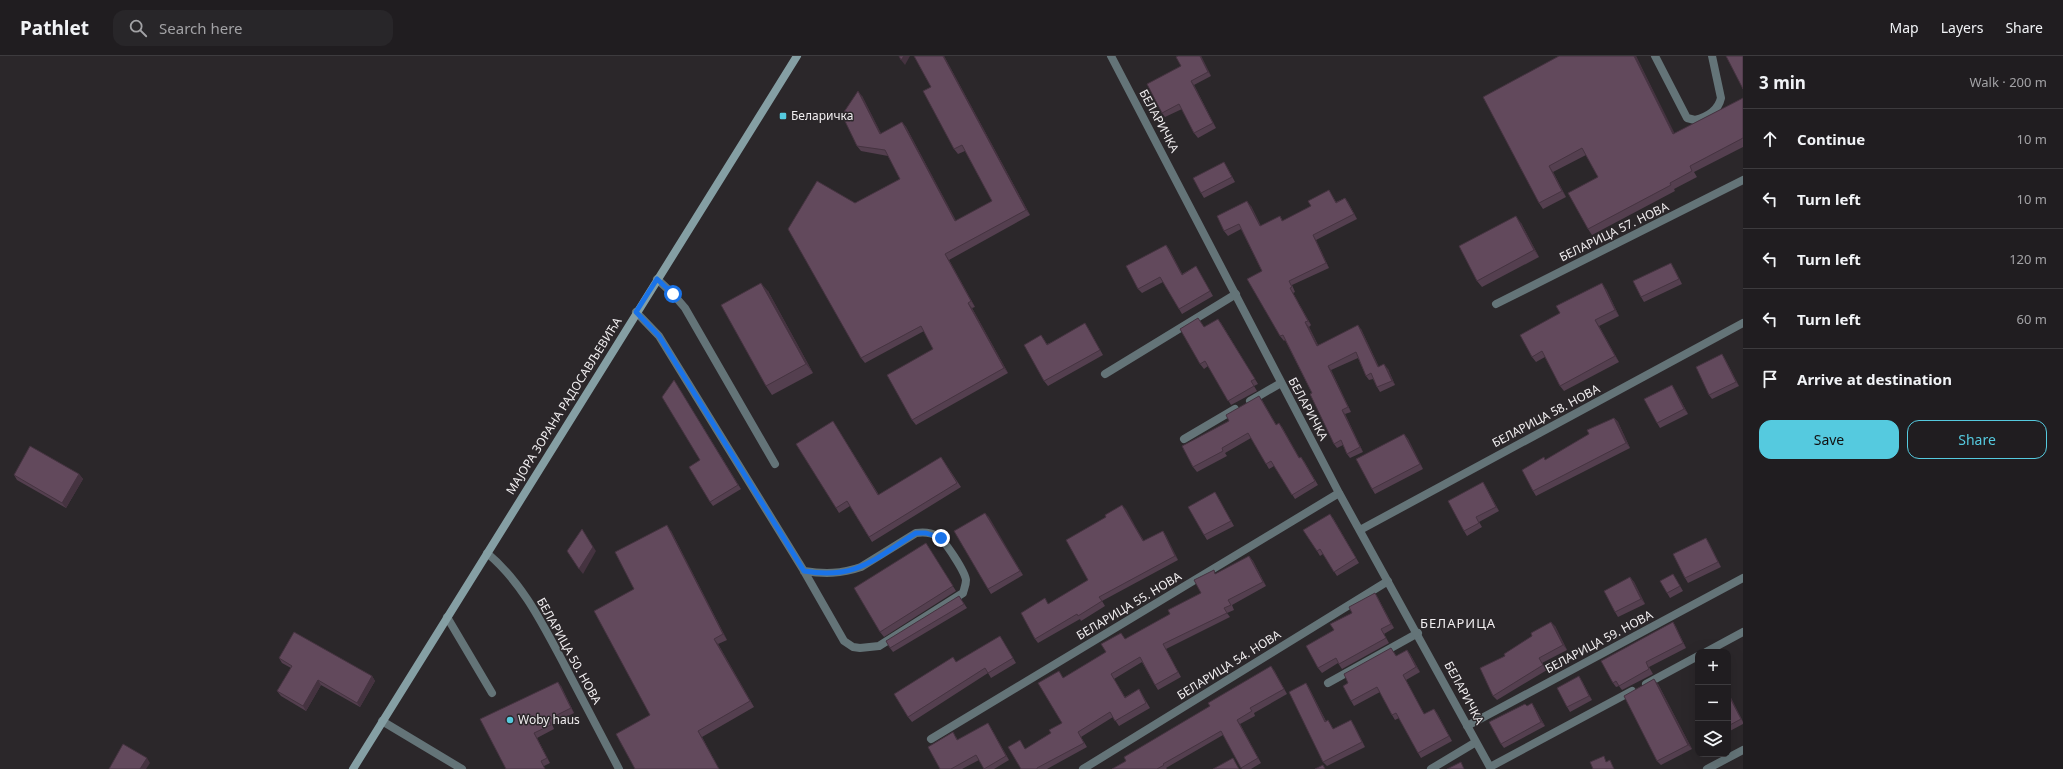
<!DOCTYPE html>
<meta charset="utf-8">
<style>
body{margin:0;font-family:"Noto Sans",sans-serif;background:#282629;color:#f1f3f6}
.controls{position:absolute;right:12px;bottom:12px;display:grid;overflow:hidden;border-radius:8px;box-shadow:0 4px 16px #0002}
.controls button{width:36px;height:36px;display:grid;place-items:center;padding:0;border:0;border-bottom:1px solid #3d3b3e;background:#201d20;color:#f1f3f6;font:20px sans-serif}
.stop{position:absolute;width:12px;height:12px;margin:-9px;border:3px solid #1a73e8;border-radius:50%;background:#fff}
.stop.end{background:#1a73e8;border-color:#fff;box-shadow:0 1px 4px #0008}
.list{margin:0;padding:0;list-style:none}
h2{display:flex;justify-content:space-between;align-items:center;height:52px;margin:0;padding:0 16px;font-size:17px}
h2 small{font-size:13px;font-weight:400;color:#a2a2a5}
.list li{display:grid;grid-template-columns:26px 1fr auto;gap:12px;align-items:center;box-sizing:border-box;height:60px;padding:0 16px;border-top:1px solid #3d3b3e}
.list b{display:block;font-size:15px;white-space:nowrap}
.list em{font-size:13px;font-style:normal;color:#a2a2a5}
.actions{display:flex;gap:8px;padding:12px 16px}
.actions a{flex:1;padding:9px 0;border:1px solid #55cadf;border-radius:12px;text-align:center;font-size:14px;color:#55cadf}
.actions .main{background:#55cadf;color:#111}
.icon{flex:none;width:22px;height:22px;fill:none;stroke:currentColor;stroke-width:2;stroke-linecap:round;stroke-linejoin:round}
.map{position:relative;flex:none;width:1743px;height:713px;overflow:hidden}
header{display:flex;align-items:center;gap:24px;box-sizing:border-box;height:56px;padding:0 20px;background:#201d20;border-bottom:1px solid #3d3b3e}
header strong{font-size:19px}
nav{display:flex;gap:22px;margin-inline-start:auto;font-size:14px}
.search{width:280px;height:36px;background:#282629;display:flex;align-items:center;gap:10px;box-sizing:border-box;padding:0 14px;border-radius:12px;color:#a2a2a5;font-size:15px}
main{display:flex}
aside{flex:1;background:#201d20}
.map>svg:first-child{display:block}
</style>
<header>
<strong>Pathlet</strong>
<div class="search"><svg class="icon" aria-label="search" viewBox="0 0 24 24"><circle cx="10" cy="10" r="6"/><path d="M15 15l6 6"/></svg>Search here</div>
<nav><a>Map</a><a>Layers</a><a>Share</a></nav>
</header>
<main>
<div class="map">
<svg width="1743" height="713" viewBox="0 0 1743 713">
<rect width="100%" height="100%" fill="#2b272a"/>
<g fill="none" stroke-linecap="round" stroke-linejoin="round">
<path stroke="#647478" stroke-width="8" d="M 1655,0 L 1687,62 L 1695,64 C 1707,61 1718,55 1721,42 L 1712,0
M 657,223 L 673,238 L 685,252 L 775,408
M 636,256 L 659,280 L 804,515 L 844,585 L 853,591 L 860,592 L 879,590 L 963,537 C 964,533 966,529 966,524 C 965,516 945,484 937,480 C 930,476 923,476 916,477 L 861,511 C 841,518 824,518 804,515
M 1105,318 L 1236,238
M 1250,345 L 1281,327
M 1184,383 L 1235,353
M 447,561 L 492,637
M 1328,627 L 1418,577
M 382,665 L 462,713"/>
<path stroke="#647478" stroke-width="8" d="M 1111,0 L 1339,437 L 1491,713
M 1496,248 L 1743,124
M 1360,474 L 1743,267
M 487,497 C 523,527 543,569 565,610 C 583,644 601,679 619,713
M 1706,596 L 1743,576
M 1646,628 L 1698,600
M 1467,670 L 1743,522
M 931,683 L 1339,437
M 1490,711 L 1632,635
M 1083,713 L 1388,525
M 1431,713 L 1476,686
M 1707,713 L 1743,694"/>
<path stroke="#859fa4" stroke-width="8" d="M 353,713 L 797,0"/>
</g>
<path fill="#543f4f" d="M 914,0 L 944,0 L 1030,159 L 949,204 L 975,251 L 972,252 L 1008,317 L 916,369 L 912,364 L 933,293 L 924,275 L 865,307 L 861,302 L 855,147 L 900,123 L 888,100 L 861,95 L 857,90 L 862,40 L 881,78 L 902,66 L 906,71 L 956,165 L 992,145 L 965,95 L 958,98 L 954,93 L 931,31 Z
M 1201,0 L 1211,20 L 1194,29 L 1216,72 L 1198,82 L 1194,77 L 1182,53 L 1165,61 L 1162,57 Z
M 1559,0 L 1636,0 L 1674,78 L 1743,42 L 1743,91 L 1694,116 L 1697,121 L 1674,133 L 1675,135 L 1592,179 L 1588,173 L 1598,121 L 1586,99 L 1553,116 L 1566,141 L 1543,153 L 1539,147 Z
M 1224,106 L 1227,111 L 1235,126 L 1204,142 L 1201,137 Z
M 1329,134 L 1336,146 L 1345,142 L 1348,146 L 1357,163 L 1316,184 L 1329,212 L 1292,229 L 1295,236 L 1293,237 L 1311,269 L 1309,271 L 1318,289 L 1361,273 L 1379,311 L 1388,313 L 1395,329 L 1380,336 L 1377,331 L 1373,323 L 1369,324 L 1366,320 L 1358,302 L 1331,314 L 1351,356 L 1345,358 L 1363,396 L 1350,402 L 1347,398 L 1343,389 L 1337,392 L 1334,388 L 1312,337 L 1285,284 L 1284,285 L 1280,280 L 1262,215 L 1241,173 L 1228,180 L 1224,175 L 1251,150 L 1261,170 L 1280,160 L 1283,165 L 1311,150 Z
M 1521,167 L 1539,201 L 1482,231 L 1477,225 Z
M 1166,189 L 1169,193 L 1182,218 L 1196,210 L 1213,240 L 1182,258 L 1163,226 L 1142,237 L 1138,233 Z
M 1674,212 L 1682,228 L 1644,246 L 1641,241 Z
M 1606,233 L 1619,260 L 1599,270 L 1619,306 L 1564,335 L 1560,330 L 1545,301 L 1536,306 L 1532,301 Z
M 768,235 L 813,317 L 772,339 L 766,330 Z
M 1221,267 L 1258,328 L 1254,330 L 1257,335 L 1231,349 L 1208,310 L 1204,313 L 1200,308 L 1204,271 Z
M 1088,272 L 1103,299 L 1048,330 L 1044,325 L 1041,279 L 1047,288 Z
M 1722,298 L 1725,303 L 1739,330 L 1712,343 L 1709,339 Z
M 674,324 L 741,433 L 713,450 L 710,446 L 700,404 Z
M 1672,329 L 1675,334 L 1688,358 L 1660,372 L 1657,367 Z
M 1262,344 L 1276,369 L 1282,371 L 1299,402 L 1304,405 L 1318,429 L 1295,443 L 1274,410 L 1269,413 L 1251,382 L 1225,397 L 1227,400 L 1197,416 L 1193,411 L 1229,365 Z
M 1614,362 L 1618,366 L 1630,392 L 1536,440 L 1533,435 L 1545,404 L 1589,378 Z
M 836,370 L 879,439 L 941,401 L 961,431 L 872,486 L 850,450 L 839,457 L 836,452 Z
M 1404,378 L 1408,383 L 1423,413 L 1375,438 L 1372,433 Z
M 79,418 L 83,423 L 66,452 L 17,424 L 14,419 Z
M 1483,426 L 1486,431 L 1499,455 L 1479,466 L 1482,471 L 1467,480 L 1464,475 Z
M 1215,436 L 1218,441 L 1234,470 L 1207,484 L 1204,479 Z
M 1122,449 L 1144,485 L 1163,475 L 1166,480 L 1178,504 L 1102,545 L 1105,550 L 1081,565 L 1080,563 L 1038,587 L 1035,583 L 1049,548 L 1088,524 L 1106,461 Z
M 985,457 L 1023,519 L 991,538 L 988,533 Z
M 1333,462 L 1359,507 L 1337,520 L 1323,498 L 1320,500 L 1317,495 Z
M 671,475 L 727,584 L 718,588 L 754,651 L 702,681 L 719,713 L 635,713 L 650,659 L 634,533 Z
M 1706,482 L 1709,487 L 1721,511 L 1688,527 L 1685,522 Z
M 929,492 L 956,535 L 884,581 L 880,576 Z
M 1249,500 L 1253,505 L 1266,530 L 1232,549 L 1234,554 L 1227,557 L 1230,561 L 1166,593 L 1181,621 L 1158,634 L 1155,629 L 1142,606 L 1114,623 L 1125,641 L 1139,633 L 1150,652 L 1119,670 L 1113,661 L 1081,681 L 1087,691 L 1047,713 L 1021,713 L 1025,693 L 1051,677 L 1062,667 L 1063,622 L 1106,596 L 1125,583 L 1170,558 L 1201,537 L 1216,518 Z
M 1673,518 L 1676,523 L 1683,535 L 1670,542 L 1667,537 Z
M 1630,521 L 1634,526 L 1645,548 L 1618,561 L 1615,556 Z
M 1375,537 L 1378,542 L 1394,572 L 1384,578 L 1389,587 L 1342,613 L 1338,607 L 1322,617 L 1318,612 L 1334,574 L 1352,557 Z
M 959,540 L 967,552 L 893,596 L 890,592 Z
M 1673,566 L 1676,571 L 1686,592 L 1649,611 L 1653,618 L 1622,634 L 1619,630 L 1616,631 L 1613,627 Z
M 1555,570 L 1567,594 L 1542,607 L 1547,614 L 1497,644 L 1493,640 L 1505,600 L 1532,580 Z
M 1000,580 L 1016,607 L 991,622 L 988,617 L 912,666 L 908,661 L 956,606 Z
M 1407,594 L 1410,598 L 1420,616 L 1406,624 L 1424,658 L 1434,653 L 1437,657 L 1452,685 L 1421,702 L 1418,697 L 1399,662 L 1395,664 L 1392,659 L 1380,636 L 1354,650 L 1351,645 L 1394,596 L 1396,600 Z
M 279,602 L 372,620 L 375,625 L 360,651 L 321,629 L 306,655 L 281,640 L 277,635 L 291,612 L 282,607 Z
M 1274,614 L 1287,638 L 1254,657 L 1255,660 L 1240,668 L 1261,707 L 1251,713 L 1242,713 L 1223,679 L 1166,712 L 1167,713 L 1112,713 L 1126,705 Z
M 1582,625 L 1592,644 L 1570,656 L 1567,651 Z
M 1306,627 L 1309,632 L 1326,665 L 1331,669 L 1333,673 L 1354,669 L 1365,691 L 1327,710 L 1323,706 Z
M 1658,628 L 1692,693 L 1661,709 L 1657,705 Z
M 561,630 L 574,657 L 552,668 L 554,673 L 537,682 L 550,707 L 544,710 L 506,713 Z
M 1728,638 L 1731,642 L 1743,666 L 1743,668 L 1728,676 Z
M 1525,648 L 1527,650 L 1535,652 L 1545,670 L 1504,692 L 1501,688 Z
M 988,667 L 991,672 L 1009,704 L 994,713 L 984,713 L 979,704 L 962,713 L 940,713 L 956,681 L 958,684 Z"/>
<path fill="#453340" d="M 904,0 L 910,0 L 905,9 L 901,4 Z
M 943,0 L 944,0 L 1030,159 L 1026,154 Z
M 1200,0 L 1201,0 L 1211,20 L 1208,16 Z
M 1634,0 L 1636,0 L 1678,84 L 1673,78 Z
M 1191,25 L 1194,29 L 1216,72 L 1213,67 Z
M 858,35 L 862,40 L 884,83 L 880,78 Z
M 902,66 L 906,71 L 959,170 L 955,165 Z
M 1549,110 L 1553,116 L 1566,141 L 1562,135 Z
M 1345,142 L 1348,146 L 1357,163 L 1354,158 Z
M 1247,145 L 1251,150 L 1263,175 L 1260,170 Z
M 1516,160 L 1521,167 L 1539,201 L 1534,194 Z
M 1313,179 L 1316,184 L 1329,212 L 1326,207 Z
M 1166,189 L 1169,193 L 1185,223 L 1182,219 Z
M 945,198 L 949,204 L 975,251 L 971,245 Z
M 761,227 L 768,235 L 813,317 L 806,308 Z
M 1602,227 L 1606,233 L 1619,260 L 1615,254 Z
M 1290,232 L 1293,237 L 1311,269 L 1308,265 Z
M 968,247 L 972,252 L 1008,317 L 1004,312 Z
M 1218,263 L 1221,267 L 1258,328 L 1255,323 Z
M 1595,264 L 1599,270 L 1619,306 L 1615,300 Z
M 1305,266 L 1309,271 L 1320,294 L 1317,290 Z
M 1358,269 L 1361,273 L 1381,316 L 1378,311 Z
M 1722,298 L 1725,303 L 1739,330 L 1736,326 Z
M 1384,308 L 1388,313 L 1395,329 L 1392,325 Z
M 1328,310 L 1331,314 L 1351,356 L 1348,351 Z
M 674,324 L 677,329 L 741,433 L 738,429 Z
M 1672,329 L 1675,334 L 1688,358 L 1684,353 Z
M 1259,340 L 1262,344 L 1279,373 L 1276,369 Z
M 1342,354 L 1345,358 L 1363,396 L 1360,391 Z
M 1614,362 L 1618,366 L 1630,392 L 1626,387 Z
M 1279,367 L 1282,371 L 1302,406 L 1299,402 Z
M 1404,378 L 1408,383 L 1423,413 L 1420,408 Z
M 79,418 L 83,423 L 66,452 L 62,447 Z
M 1483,426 L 1486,431 L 1499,455 L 1496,451 Z
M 1122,449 L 1126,453 L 1146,490 L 1143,485 Z
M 985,457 L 989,461 L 1023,519 L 1020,515 Z
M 1330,458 L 1333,462 L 1359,507 L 1356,502 Z
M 667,469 L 671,475 L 727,584 L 723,578 Z
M 582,473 L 596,495 L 583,518 L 579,513 Z
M 1163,475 L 1166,480 L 1178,504 L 1175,500 Z
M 1706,482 L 1709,487 L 1721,511 L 1718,506 Z
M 1249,500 L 1253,505 L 1266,530 L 1263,526 Z
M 1630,521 L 1634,526 L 1645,548 L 1641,543 Z
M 1375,537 L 1378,542 L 1394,572 L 1391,568 Z
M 1551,566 L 1555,570 L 1567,594 L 1563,589 Z
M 1673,566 L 1676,571 L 1686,592 L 1683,587 Z
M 714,583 L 718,588 L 754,651 L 750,645 Z
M 1407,594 L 1410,598 L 1420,616 L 1416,611 Z
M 1271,610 L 1274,614 L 1287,638 L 1284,633 Z
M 1403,619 L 1406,624 L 1427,663 L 1424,658 Z
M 372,620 L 375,625 L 360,651 L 357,647 Z
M 1579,620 L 1582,625 L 1592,644 L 1589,640 Z
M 1654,623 L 1658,628 L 1692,693 L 1688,689 Z
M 318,624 L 321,629 L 306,655 L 303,650 Z
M 558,626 L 561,630 L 574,657 L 571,652 Z
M 1306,627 L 1309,632 L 1328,670 L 1325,666 Z
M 1728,638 L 1731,642 L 1743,666 L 1741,663 Z
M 1532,647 L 1535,652 L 1545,670 L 1541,666 Z
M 1434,653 L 1437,657 L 1452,685 L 1449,680 Z
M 1237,664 L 1240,668 L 1261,707 L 1258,702 Z
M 1351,664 L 1354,669 L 1365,691 L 1362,686 Z
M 988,667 L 991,672 L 1009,704 L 1006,700 Z
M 698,675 L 702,681 L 719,713 Z
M 534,677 L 537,682 L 550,707 L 547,702 Z
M 147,702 L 150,707 L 146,713 L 140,713 Z"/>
<path fill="#62495c" stroke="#453340" d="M 899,0 L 904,0 L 901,4 Z
M 914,0 L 943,0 L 1026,154 L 945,198 L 971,245 L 968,247 L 1004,312 L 912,364 L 887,319 L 933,293 L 921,270 L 861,302 L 788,173 L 817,125 L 855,147 L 900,123 L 885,94 L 857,90 L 842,59 L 858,35 L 880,78 L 902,66 L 955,165 L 992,145 L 962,89 L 954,93 L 923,35 L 931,31 Z
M 1178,0 L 1200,0 L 1208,16 L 1191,25 L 1213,67 L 1194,77 L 1179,48 L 1162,57 L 1147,28 L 1181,10 L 1176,1 Z
M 1559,0 L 1634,0 L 1673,78 L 1743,42 L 1743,82 L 1690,110 L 1692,115 L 1670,127 L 1671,129 L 1588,173 L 1568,137 L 1598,121 L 1582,92 L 1549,110 L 1562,135 L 1539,147 L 1483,41 Z
M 1726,0 L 1743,0 L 1743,33 Z
M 1224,106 L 1232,121 L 1201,137 L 1193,122 Z
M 1329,134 L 1336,147 L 1345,142 L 1354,158 L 1313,179 L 1326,207 L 1289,225 L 1292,231 L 1290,232 L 1308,265 L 1305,266 L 1317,290 L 1358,269 L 1378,311 L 1384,308 L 1392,325 L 1377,331 L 1371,317 L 1366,320 L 1356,296 L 1328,310 L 1348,351 L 1342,354 L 1360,391 L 1347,398 L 1341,384 L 1334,388 L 1310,338 L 1312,337 L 1283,279 L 1280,280 L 1247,223 L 1262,215 L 1239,168 L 1224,175 L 1217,160 L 1247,145 L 1260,170 L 1280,160 L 1282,165 L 1311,150 L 1308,145 Z
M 1516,160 L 1534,194 L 1477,225 L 1459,190 Z
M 1166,189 L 1182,219 L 1196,210 L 1210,235 L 1179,253 L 1160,221 L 1138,233 L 1126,210 Z
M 1671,207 L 1679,223 L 1641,241 L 1633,225 Z
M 761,227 L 806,308 L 766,330 L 721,249 Z
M 1602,227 L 1615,254 L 1595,264 L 1615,300 L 1560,330 L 1542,295 L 1532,301 L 1520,279 L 1560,257 L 1556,250 Z
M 1198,262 L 1204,271 L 1218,263 L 1255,323 L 1251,325 L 1254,330 L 1228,345 L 1205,305 L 1200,308 L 1180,273 Z
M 1085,267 L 1100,294 L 1044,325 L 1024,289 L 1041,279 L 1047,289 Z
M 1722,298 L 1736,326 L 1709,339 L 1696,311 Z
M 674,324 L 738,429 L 710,446 L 689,411 L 700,404 L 662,341 Z
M 1672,329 L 1684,353 L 1657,367 L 1644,343 Z
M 1259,340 L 1276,369 L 1279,367 L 1299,402 L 1301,401 L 1315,425 L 1292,439 L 1271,405 L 1266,408 L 1248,377 L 1222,392 L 1223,395 L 1193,411 L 1182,390 L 1229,365 L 1226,359 Z
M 1614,362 L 1626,387 L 1533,435 L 1522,414 L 1544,401 L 1545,404 L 1589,378 L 1587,374 Z
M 833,365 L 878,439 L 941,401 L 957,427 L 869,481 L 847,445 L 836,452 L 796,388 Z
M 1404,378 L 1420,408 L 1372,433 L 1356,403 Z
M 30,390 L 79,418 L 62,447 L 14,419 Z
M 1483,426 L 1496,451 L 1476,461 L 1479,467 L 1464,475 L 1448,445 Z
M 1215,436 L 1231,465 L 1204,479 L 1188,451 Z
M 1122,449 L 1143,485 L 1163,475 L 1175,500 L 1099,541 L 1102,545 L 1078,560 L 1077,558 L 1035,583 L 1021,557 L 1045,542 L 1048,548 L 1088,524 L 1066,484 L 1106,461 L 1105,459 Z
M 985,457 L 1020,515 L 988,533 L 954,475 Z
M 1330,458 L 1356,502 L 1334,516 L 1320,493 L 1317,495 L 1303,474 Z
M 667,469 L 723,578 L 714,583 L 750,645 L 698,675 L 719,713 L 635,713 L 616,678 L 650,659 L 594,555 L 634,533 L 615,496 Z
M 582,473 L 593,491 L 579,513 L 567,495 Z
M 1706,482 L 1718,506 L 1685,522 L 1673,498 Z
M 926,487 L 953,530 L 880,576 L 854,532 Z
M 1249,500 L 1263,526 L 1228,544 L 1231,549 L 1224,552 L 1227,557 L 1163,588 L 1178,616 L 1155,629 L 1140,601 L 1111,618 L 1125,642 L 1139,633 L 1146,647 L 1115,665 L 1110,656 L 1078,676 L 1084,687 L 1037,712 L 1037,713 L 1021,713 L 1008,691 L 1020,684 L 1025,693 L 1051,677 L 1049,674 L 1062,667 L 1038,627 L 1059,615 L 1063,622 L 1106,596 L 1101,588 L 1121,577 L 1125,583 L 1170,558 L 1168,554 L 1201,537 L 1194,524 L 1214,514 L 1215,518 Z
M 1673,518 L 1680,530 L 1667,537 L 1660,525 Z
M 1630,521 L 1641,543 L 1615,556 L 1604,535 Z
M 1375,537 L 1391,568 L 1381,573 L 1386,582 L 1339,608 L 1336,602 L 1318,612 L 1306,590 L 1334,574 L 1330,568 L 1352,557 L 1349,551 Z
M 959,540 L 964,548 L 890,592 L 886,585 Z
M 1551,566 L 1563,589 L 1539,602 L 1543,609 L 1493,640 L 1480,612 L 1505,600 L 1504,598 L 1532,580 L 1531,577 Z
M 1673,566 L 1683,587 L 1646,606 L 1649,613 L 1619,630 L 1616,625 L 1613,627 L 1601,605 Z
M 294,576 L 372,620 L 357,647 L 318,624 L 303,650 L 277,635 L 292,610 L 279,602 Z
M 1000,580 L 1013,602 L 988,617 L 985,612 L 908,661 L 894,638 L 953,601 L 956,606 Z
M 1391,592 L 1396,600 L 1407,594 L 1416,611 L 1403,619 L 1424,658 L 1434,653 L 1449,680 L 1418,697 L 1396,657 L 1392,659 L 1377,631 L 1351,645 L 1343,630 L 1348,627 L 1344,618 Z
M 1271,610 L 1284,633 L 1250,652 L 1252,655 L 1237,664 L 1258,702 L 1241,712 L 1221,675 L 1163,708 L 1164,709 L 1157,713 L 1112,713 L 1126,705 L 1124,701 L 1210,650 L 1208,647 Z
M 1579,620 L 1589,640 L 1567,651 L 1557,632 Z
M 1654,623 L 1688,689 L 1657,705 L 1624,640 Z
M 558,626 L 571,652 L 549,663 L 551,669 L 534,677 L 547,702 L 541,705 L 545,713 L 506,713 L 480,663 Z
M 1306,627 L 1325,666 L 1328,664 L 1333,673 L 1351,664 L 1362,686 L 1323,706 L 1289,636 Z
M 1728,638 L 1741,663 L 1728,670 Z
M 1532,647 L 1541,666 L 1501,688 L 1489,666 L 1525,648 L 1527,650 Z
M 988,667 L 1006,700 L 984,713 L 976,699 L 951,713 L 940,713 L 928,691 L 953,676 L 957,684 Z
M 123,688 L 147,702 L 140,713 L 109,713 Z
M 1604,700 L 1606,706 L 1610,704 L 1614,713 L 1593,713 L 1590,706 Z
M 1233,702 L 1239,713 L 1213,713 Z
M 1461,706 L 1464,713 L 1447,713 Z
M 1323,709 L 1325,713 L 1315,713 Z"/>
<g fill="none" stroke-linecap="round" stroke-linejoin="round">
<path stroke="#1a73e8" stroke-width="5" d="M 673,238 L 657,223 L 636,256 L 659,280 L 804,515 C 856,524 874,503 916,477 L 926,477 L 941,482"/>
</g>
<g fill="#55cadf" stroke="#2b272a" stroke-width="1.5">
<rect x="779" y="56" width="8" height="8" rx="2"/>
<circle cx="510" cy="664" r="4"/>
</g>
<g text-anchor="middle" stroke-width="3" stroke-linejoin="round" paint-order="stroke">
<g font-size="12" fill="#f1eef0" stroke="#2b272a" text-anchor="start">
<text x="791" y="64">Беларичка</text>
<text x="518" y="668">Woby haus</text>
</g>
<g font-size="12" fill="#f1eef0" stroke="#2b272a">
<text transform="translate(1159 65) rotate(62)" y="4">БЕЛАРИЧКА</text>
<text transform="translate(1614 176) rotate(-26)" y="4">БЕЛАРИЦА 57. НОВА</text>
<text transform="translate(564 350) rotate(-58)" y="4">МАЈОРА ЗОРАНА РАДОСАВЉЕВИЋА</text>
<text transform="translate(1308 353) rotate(62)" y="4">БЕЛАРИЧКА</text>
<text transform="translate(1546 360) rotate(-28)" y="4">БЕЛАРИЦА 58. НОВА</text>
<text transform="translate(1129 550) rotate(-31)" y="4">БЕЛАРИЦА 55. НОВА</text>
<text transform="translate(1599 586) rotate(-28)" y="4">БЕЛАРИЦА 59. НОВА</text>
<text transform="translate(569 595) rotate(61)" y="4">БЕЛАРИЦА 50. НОВА</text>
<text transform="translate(1229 609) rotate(-32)" y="4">БЕЛАРИЦА 54. НОВА</text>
<text transform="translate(1464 637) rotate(62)" y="4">БЕЛАРИЧКА</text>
</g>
<g font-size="13" letter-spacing="1" fill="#f1eef0" stroke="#2b272a">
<text x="1458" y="572">БЕЛАРИЦА</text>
</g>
</g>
</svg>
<div class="controls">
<button>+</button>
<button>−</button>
<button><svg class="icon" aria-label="layers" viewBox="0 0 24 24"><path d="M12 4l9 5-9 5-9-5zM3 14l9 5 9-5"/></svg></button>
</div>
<div class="stop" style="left:673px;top:238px"></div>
<div class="stop end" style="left:941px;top:482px"></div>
</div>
<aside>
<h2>3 min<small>Walk · 200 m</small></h2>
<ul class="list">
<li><svg class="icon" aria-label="ahead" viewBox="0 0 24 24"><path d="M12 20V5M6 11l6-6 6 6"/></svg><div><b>Continue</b></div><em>10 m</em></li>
<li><svg class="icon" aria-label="left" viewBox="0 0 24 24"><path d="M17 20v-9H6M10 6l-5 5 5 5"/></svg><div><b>Turn left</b></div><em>10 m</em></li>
<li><svg class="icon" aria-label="left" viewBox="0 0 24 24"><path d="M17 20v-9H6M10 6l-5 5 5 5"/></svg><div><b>Turn left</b></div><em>120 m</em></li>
<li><svg class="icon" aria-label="left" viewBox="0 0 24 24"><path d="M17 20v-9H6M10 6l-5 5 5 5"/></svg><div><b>Turn left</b></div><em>60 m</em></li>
<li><svg class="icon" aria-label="arrive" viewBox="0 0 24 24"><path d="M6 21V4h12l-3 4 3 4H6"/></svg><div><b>Arrive at destination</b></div></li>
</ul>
<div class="actions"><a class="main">Save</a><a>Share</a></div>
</aside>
</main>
